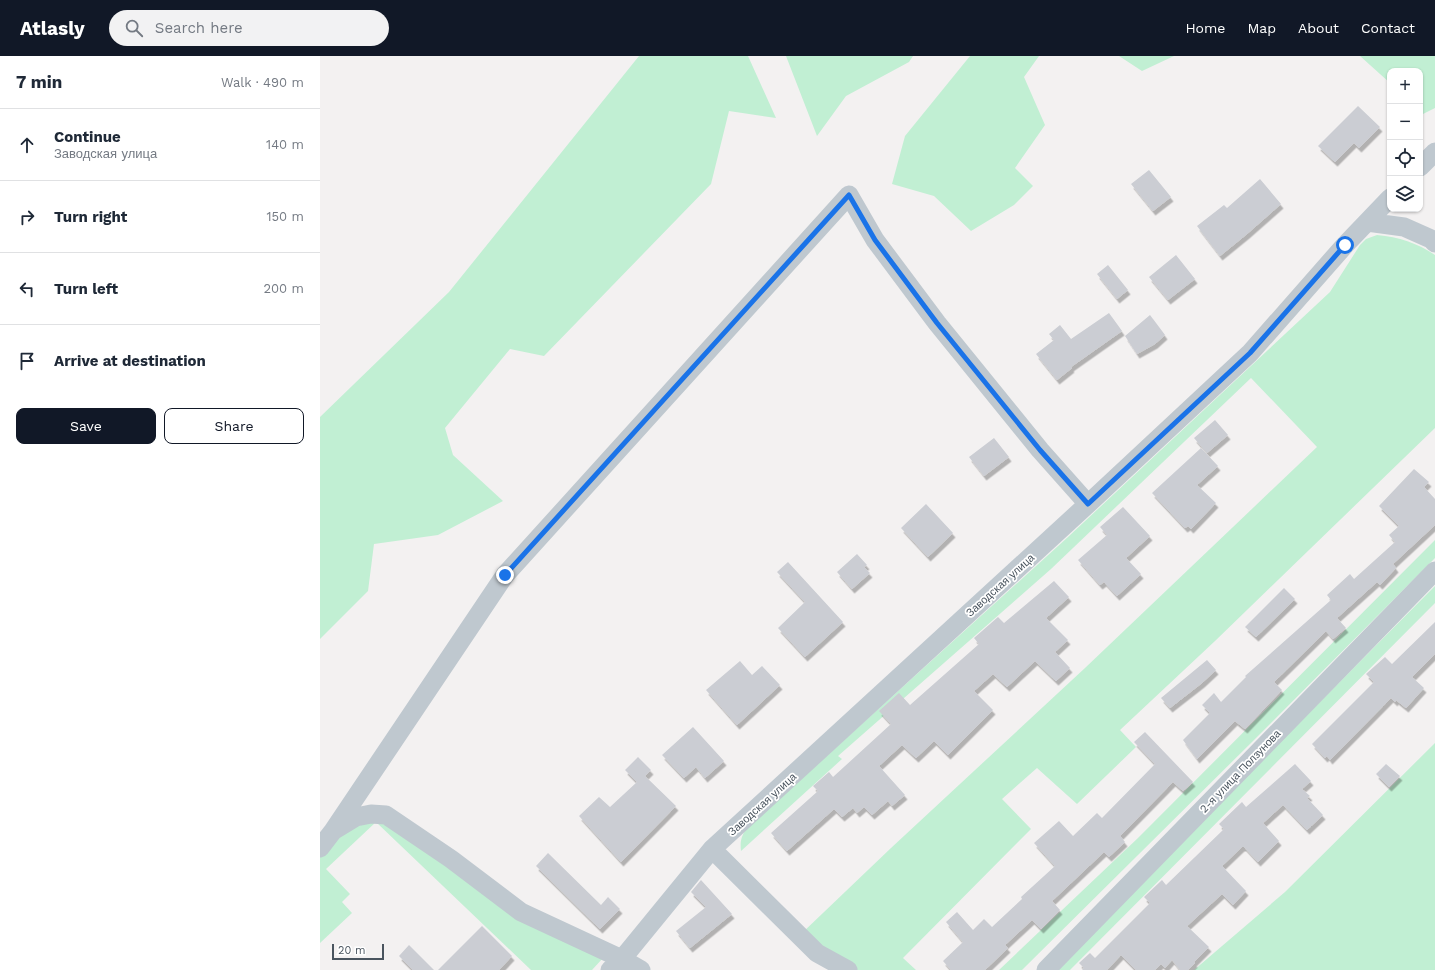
<!DOCTYPE html>
<meta charset="utf-8">
<style>
body{margin:0;font-family:"Work Sans",sans-serif;background:#f2f2f3;color:#1f2937}
.controls{position:absolute;right:12px;top:12px;display:grid;overflow:hidden;border-radius:8px;box-shadow:0 1px 3px #0004}
.controls button{width:36px;height:36px;display:grid;place-items:center;padding:0;border:0;border-bottom:1px solid #e0e1e3;background:#fff;color:#1f2937;font:20px sans-serif}
.scale{position:absolute;left:12px;bottom:10px;width:52px;box-sizing:border-box;padding-left:4px;border:2px solid #49545e;border-top:0;font-size:11px;line-height:14px;white-space:nowrap;color:#49545e;-webkit-text-stroke:3px #fff;paint-order:stroke}
.stop{position:absolute;width:12px;height:12px;margin:-9px;border:3px solid #1a73e8;border-radius:50%;background:#fff}
.stop.end{background:#1a73e8;border-color:#fff;box-shadow:0 1px 4px #0008}
.list{margin:0;padding:0;list-style:none}
h2{display:flex;justify-content:space-between;align-items:center;height:52px;margin:0;padding:0 16px;font-size:17px}
h2 small{font-size:13px;font-weight:400;color:#747a83}
.list li{display:grid;grid-template-columns:26px 1fr auto;gap:12px;align-items:center;box-sizing:border-box;height:72px;padding:0 16px;border-top:1px solid #e0e1e3}
.list b{display:block;font-size:15px;white-space:nowrap}
.list p{margin:0;font-size:13px;white-space:nowrap;color:#747a83}
.list em{font-size:13px;font-style:normal;color:#747a83}
.actions{display:flex;gap:8px;padding:12px 16px}
.actions a{flex:1;padding:9px 0;border:1px solid #111827;border-radius:8px;text-align:center;font-size:14px;color:#111827}
.actions .main{background:#111827;color:#fff}
.icon{flex:none;width:22px;height:22px;fill:none;stroke:currentColor;stroke-width:2;stroke-linecap:round;stroke-linejoin:round}
.map{position:relative;flex:none;width:1115px;height:914px;overflow:hidden}
header{display:flex;align-items:center;gap:24px;box-sizing:border-box;height:56px;padding:0 20px;background:#111827;color:#fff}
header strong{font-size:19px}
nav{display:flex;gap:22px;margin-inline-start:auto;font-size:14px}
.search{width:280px;height:36px;background:#f2f2f3;display:flex;align-items:center;gap:10px;box-sizing:border-box;padding:0 14px;border-radius:22px;color:#747a83;font-size:15px}
main{display:flex}
aside{flex:1;background:#fff}
.map>svg:first-child{display:block}
</style>
<header>
<strong>Atlasly</strong>
<div class="search"><svg class="icon" aria-label="search" viewBox="0 0 24 24"><circle cx="10" cy="10" r="6"/><path d="M15 15l6 6"/></svg>Search here</div>
<nav><a>Home</a><a>Map</a><a>About</a><a>Contact</a></nav>
</header>
<main>
<aside>
<h2>7 min<small>Walk · 490 m</small></h2>
<ul class="list">
<li><svg class="icon" aria-label="ahead" viewBox="0 0 24 24"><path d="M12 20V5M6 11l6-6 6 6"/></svg><div><b>Continue</b><p>Заводская улица</p></div><em>140 m</em></li>
<li><svg class="icon" aria-label="right" viewBox="0 0 24 24"><path d="M7 20v-9h11M14 6l5 5-5 5"/></svg><div><b>Turn right</b></div><em>150 m</em></li>
<li><svg class="icon" aria-label="left" viewBox="0 0 24 24"><path d="M17 20v-9H6M10 6l-5 5 5 5"/></svg><div><b>Turn left</b></div><em>200 m</em></li>
<li><svg class="icon" aria-label="arrive" viewBox="0 0 24 24"><path d="M6 21V4h12l-3 4 3 4H6"/></svg><div><b>Arrive at destination</b></div></li>
</ul>
<div class="actions"><a class="main">Save</a><a>Share</a></div>
</aside>
<div class="map">
<svg width="1115" height="914" viewBox="0 0 1115 914">
<defs>
<filter id="shadow"><feDropShadow dx="2.5" dy="4.5" stdDeviation="0" flood-color="#0004"/></filter>
</defs>
<rect width="100%" height="100%" fill="#f3f1f1"/>
<path fill="#c1efd3" d="M 319,0 L 428,0 L 456,62 L 409,55 L 391,128 L 224,300 L 190,293 L 125,372 L 133,399 L 183,445 L 118,479 L 54,488 L 48,535 L 0,583 L 0,361 L 129,236 Z
M 466,0 L 593,0 L 589,6 L 526,40 L 497,80 Z
M 650,0 L 719,0 L 704,21 L 725,69 L 695,112 L 713,130 L 694,149 L 651,175 L 614,140 L 572,128 L 585,80 Z
M 799,0 L 854,0 L 822,15 Z
M 1040,0 L 1115,0 L 1115,52 L 1103,58 L 1100,55 L 1100,15 L 1070,15 L 1070,27 Z
M 1057,179 C 1079,181 1097,187 1115,199 L 1115,372 L 895,585 L 800,674 L 816,691 L 757,748 L 717,712 L 682,743 L 711,773 L 583,902 L 596,914 L 537,914 L 481,878 L 571,792 L 765,612 L 997,391 L 931,322 L 731,513 L 518,700 L 522,703 L 421,795 C 420,786 421,781 426,773 L 748,481 L 1010,236 L 1040,189 L 1046,183 Z
M 1115,484 L 1115,502 L 932,686 L 702,914 L 679,914 L 818,782 Z
M 1115,530 L 1115,547 L 750,914 L 737,914 L 745,903 Z
M 1115,687 L 1115,914 L 874,914 L 965,836 Z
M 60,762 L 283,902 L 272,914 L 211,914 L 56,766 L 6,813 L 30,838 L 22,846 L 32,857 L 0,887 L 0,800 L 17,778 Z"/>
<path fill="#cbcdd3" filter="url(#shadow)" d="M 1038,50 L 1060,71 L 1039,92 L 1034,87 L 1015,106 L 998,90 Z
M 829,114 L 851,141 L 833,155 L 811,128 Z
M 940,123 L 961,148 L 927,178 L 900,200 L 877,170 L 904,149 L 907,152 Z
M 856,199 L 875,223 L 848,244 L 829,221 Z
M 788,209 L 808,234 L 797,243 L 777,218 Z
M 789,257 L 802,275 L 751,311 L 752,312 L 737,324 L 716,298 L 734,284 L 729,278 L 740,269 L 751,283 Z
M 830,259 L 845,279 L 835,288 L 817,298 L 805,280 Z
M 895,364 L 908,379 L 887,397 L 874,382 Z
M 674,382 L 689,401 L 664,420 L 649,401 Z
M 881,392 L 898,410 L 877,429 L 896,447 L 871,473 L 868,470 L 865,472 L 832,437 Z
M 1094,413 L 1109,426 L 1104,431 L 1115,443 L 1115,469 L 1073,508 L 1076,512 L 1060,529 L 1057,526 L 1017,562 L 1026,572 L 1013,583 L 1006,575 L 954,626 L 962,634 L 925,673 L 915,665 L 877,703 L 863,684 L 890,657 L 882,649 L 894,637 L 901,646 L 926,621 L 925,620 L 1011,544 L 1007,539 L 1030,518 L 1034,523 L 1075,486 L 1069,479 L 1079,470 L 1059,450 Z
M 606,448 L 633,477 L 608,501 L 581,472 Z
M 803,451 L 830,480 L 806,502 L 821,518 L 797,540 L 784,526 L 780,529 L 758,504 L 787,479 L 780,471 Z
M 537,498 L 547,509 L 544,511 L 550,517 L 532,533 L 517,516 Z
M 468,506 L 523,566 L 485,601 L 458,572 L 485,546 L 457,516 Z
M 734,525 L 749,541 L 726,562 L 748,584 L 735,596 L 750,612 L 736,625 L 715,605 L 687,631 L 673,618 L 654,635 L 673,654 L 628,699 L 614,685 L 596,702 L 582,689 L 559,710 L 585,739 L 572,750 L 568,745 L 552,759 L 544,751 L 537,757 L 533,752 L 522,761 L 514,753 L 467,795 L 451,777 L 498,735 L 493,730 L 509,716 L 513,721 L 571,668 L 559,655 L 579,637 L 590,649 L 659,588 L 654,582 L 678,561 L 684,567 Z
M 964,532 L 975,543 L 936,581 L 925,571 Z
M 1115,566 L 1115,598 L 1092,621 L 1104,632 L 1086,652 L 1076,644 L 1075,646 L 1071,642 L 1010,704 L 1007,700 L 1005,702 L 992,688 L 1054,626 L 1046,618 L 1065,601 L 1072,608 Z
M 887,604 L 896,614 L 882,627 L 850,652 L 841,642 Z
M 420,605 L 432,619 L 442,610 L 460,629 L 417,669 L 386,634 Z
M 373,671 L 404,705 L 385,722 L 376,711 L 364,722 L 342,699 Z
M 825,676 L 873,726 L 863,735 L 853,726 L 800,780 L 805,786 L 789,801 L 784,796 L 732,845 L 740,854 L 721,873 L 712,864 L 685,889 L 688,892 L 665,914 L 631,914 L 623,905 L 643,886 L 626,866 L 637,856 L 653,874 L 664,863 L 672,871 L 702,843 L 701,841 L 735,810 L 714,787 L 739,765 L 753,780 L 777,757 L 782,762 L 835,708 L 814,686 Z
M 318,701 L 331,714 L 325,720 L 356,750 L 301,806 L 259,760 L 279,741 L 290,751 L 317,726 L 305,714 Z
M 975,708 L 991,725 L 982,733 L 990,740 L 987,742 L 1003,759 L 987,774 L 963,749 L 943,767 L 959,785 L 938,806 L 924,791 L 922,791 L 902,810 L 926,835 L 913,849 L 902,838 L 867,870 L 889,891 L 874,906 L 875,907 L 868,914 L 860,914 L 852,904 L 845,912 L 841,908 L 835,914 L 816,914 L 801,899 L 787,914 L 762,914 L 764,912 L 759,907 L 770,897 L 775,902 L 830,847 L 824,841 L 842,824 L 846,829 L 904,773 L 899,768 L 922,746 L 926,751 Z
M 1066,708 L 1080,720 L 1069,731 L 1056,718 Z
M 228,797 L 281,849 L 288,841 L 300,853 L 280,873 L 216,810 Z
M 381,824 L 412,858 L 370,892 L 356,875 L 386,851 L 371,836 Z
M 162,870 L 192,900 L 179,914 L 118,914 Z
M 89,889 L 114,914 L 93,914 L 79,900 Z"/>
<g fill="none" stroke-linecap="round" stroke-linejoin="round">
<path stroke="#bfc8cf" stroke-width="19" d="M 1100,111 L 1115,96
M 1047,166 L 1084,171 L 1111,183 L 1115,187
M 13,775 L 185,519 L 529,139 L 555,184 L 617,267 L 720,394 L 768,448
M 0,792 L 13,775 L 36,761 L 51,758 L 66,759 L 131,803 L 201,856 L 302,903 L 321,914
M 392,793 L 497,897 L 528,914
M 290,914 L 302,903 L 392,793 L 768,448 L 930,297 L 1025,189 L 1070,142
M 726,914 L 1115,515"/>
</g>
<g fill="none" stroke-linecap="round" stroke-linejoin="round">
<path stroke="#1a73e8" stroke-width="5" d="M 185,519 L 529,139 L 555,184 L 617,267 L 720,394 L 768,448 L 930,297 L 1025,189"/>
</g>
<g text-anchor="middle" stroke-width="3.5" stroke-linejoin="round" paint-order="stroke">
<g font-size="11" fill="#49545e" stroke="#fff">
<text transform="translate(680 529) rotate(-42)" y="4">Заводская улица</text>
<text transform="translate(920 715) rotate(-46)" y="4">2-я улица Ползунова</text>
<text transform="translate(442 748) rotate(-42)" y="4">Заводская улица</text>
</g>
</g>
</svg>
<div class="controls">
<button>+</button>
<button>−</button>
<button><svg class="icon" aria-label="locate" viewBox="0 0 24 24"><circle cx="12" cy="12" r="6"/><path d="M12 2v4M12 18v4M2 12h4M18 12h4"/></svg></button>
<button><svg class="icon" aria-label="layers" viewBox="0 0 24 24"><path d="M12 4l9 5-9 5-9-5zM3 14l9 5 9-5"/></svg></button>
</div>
<div class="scale">20 m</div>
<div class="stop" style="left:1025px;top:189px"></div>
<div class="stop end" style="left:185px;top:519px"></div>
</div>
</main>
